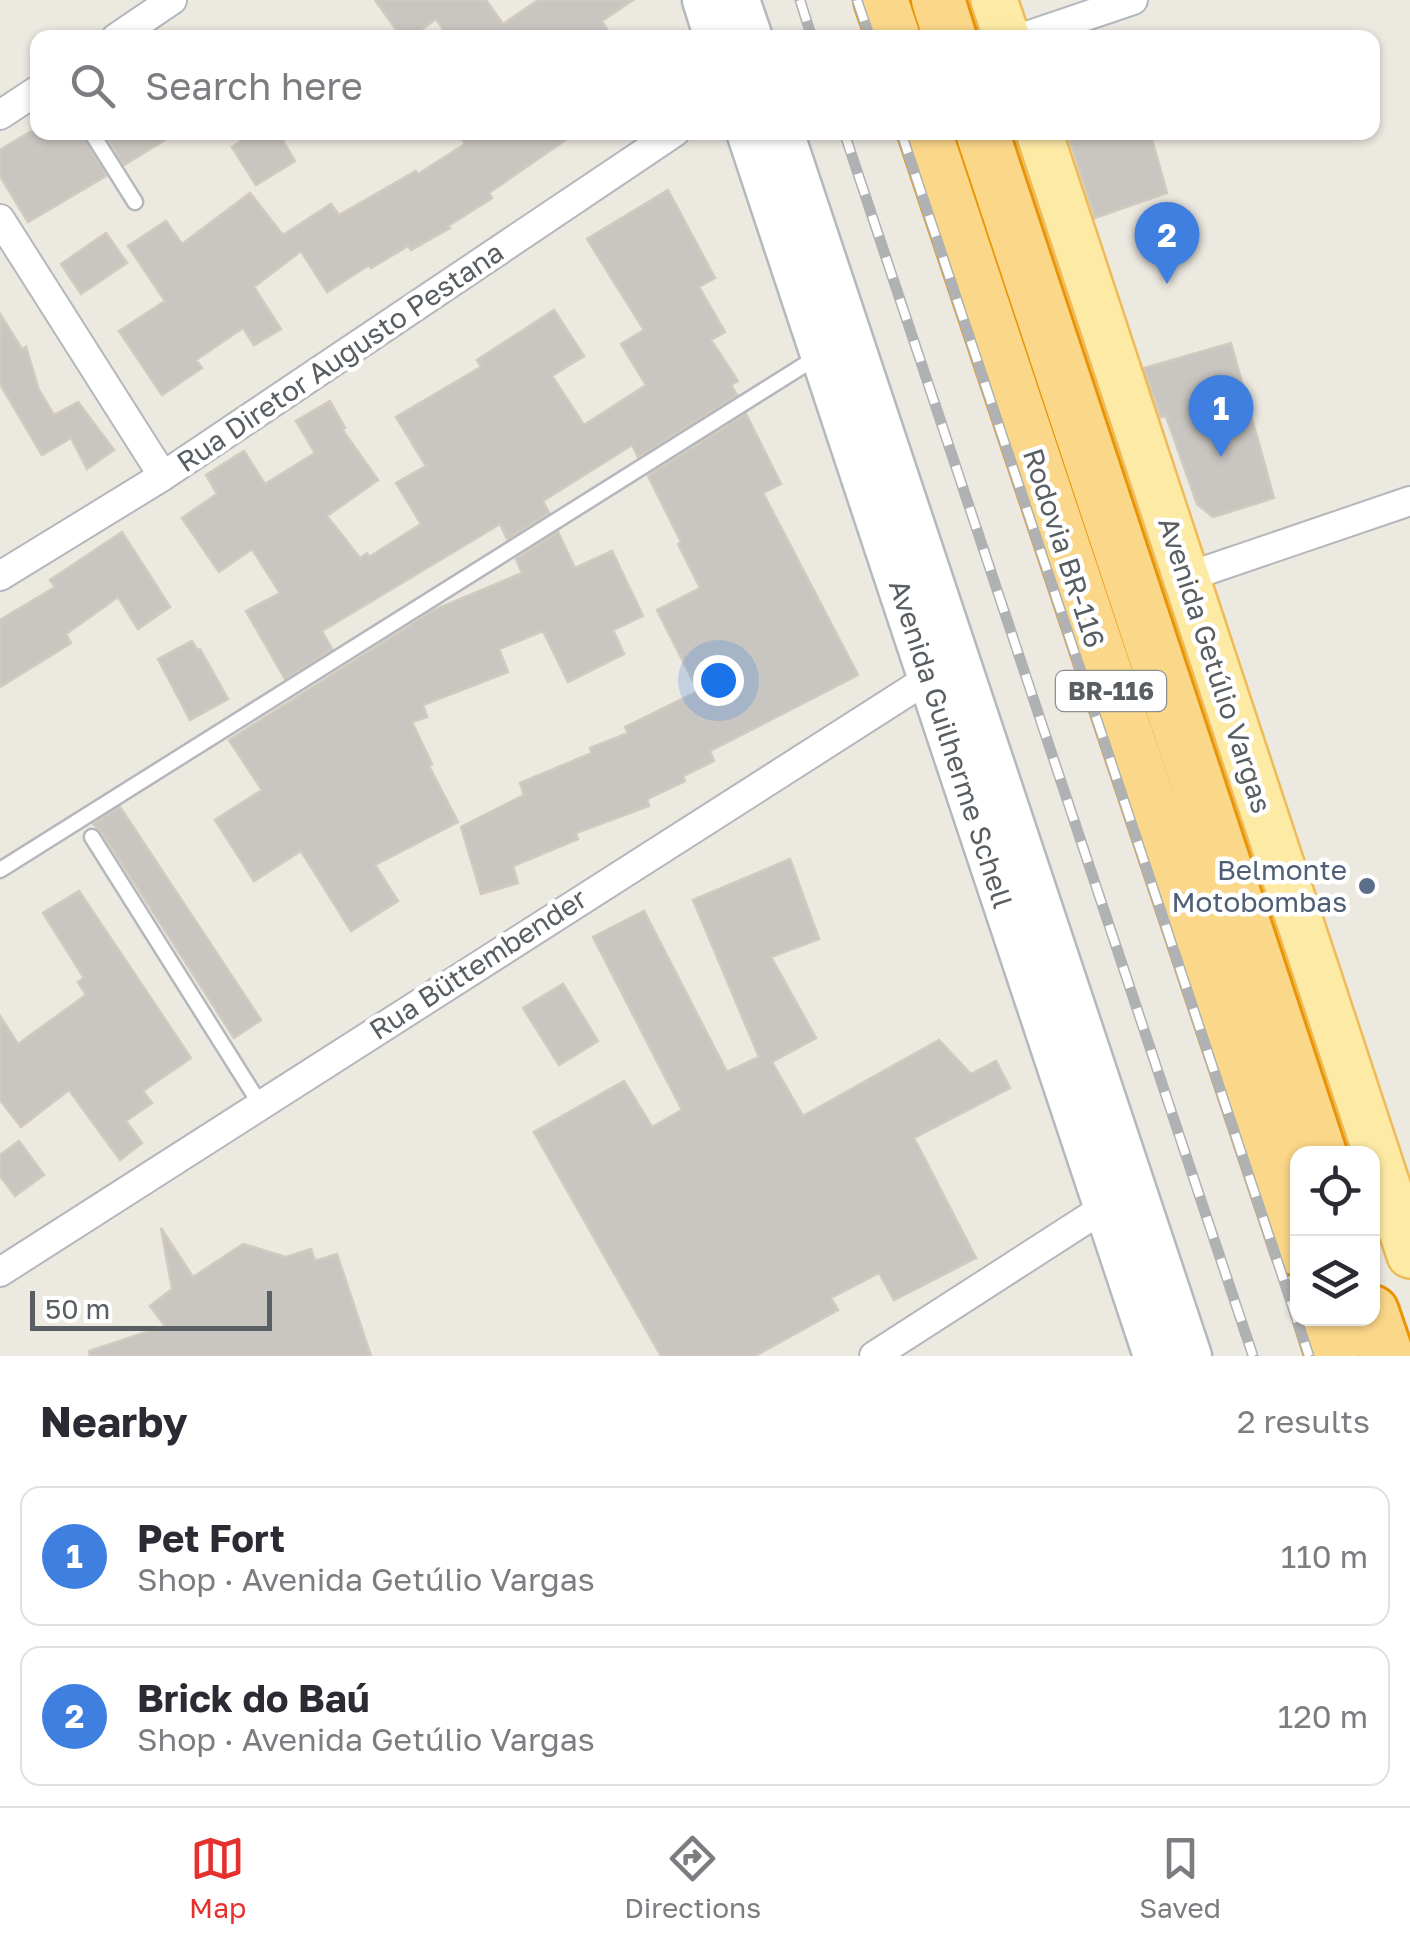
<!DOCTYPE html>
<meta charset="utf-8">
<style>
body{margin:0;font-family:"Golos Text",sans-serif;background:#f2f2f3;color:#2b2b33}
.controls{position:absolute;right:30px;bottom:30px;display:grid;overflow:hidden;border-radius:20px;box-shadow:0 2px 8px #0004}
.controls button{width:90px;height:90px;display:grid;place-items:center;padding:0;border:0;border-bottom:2px solid #e1e1e2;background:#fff;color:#2b2b33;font:50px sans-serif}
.scale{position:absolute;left:30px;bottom:25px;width:242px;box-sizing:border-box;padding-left:10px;border:5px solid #595e62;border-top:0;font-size:28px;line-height:35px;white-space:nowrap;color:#595e62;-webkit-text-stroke:8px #fff;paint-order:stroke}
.you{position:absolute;left:718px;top:680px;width:35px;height:35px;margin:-25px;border:8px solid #fff;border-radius:50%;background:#1a73e8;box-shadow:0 0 0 15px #1a73e833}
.badge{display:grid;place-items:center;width:65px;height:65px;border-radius:50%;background:#e5312e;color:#fff;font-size:32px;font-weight:700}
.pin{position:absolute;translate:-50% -82px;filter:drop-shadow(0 2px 5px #0008)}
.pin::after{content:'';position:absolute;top:52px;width:35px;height:30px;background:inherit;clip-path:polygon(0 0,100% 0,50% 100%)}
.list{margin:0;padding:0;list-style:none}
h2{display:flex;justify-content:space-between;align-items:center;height:130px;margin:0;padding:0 40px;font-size:42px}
h2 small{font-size:32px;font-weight:400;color:#7c7c81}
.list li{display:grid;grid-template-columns:65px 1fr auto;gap:30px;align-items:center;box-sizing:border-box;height:140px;margin:0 20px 20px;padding:0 20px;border:2px solid #e1e1e2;border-radius:20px}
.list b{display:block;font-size:38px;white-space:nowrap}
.list p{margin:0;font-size:32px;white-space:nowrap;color:#7c7c81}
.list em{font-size:32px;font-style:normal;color:#7c7c81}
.icon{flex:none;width:55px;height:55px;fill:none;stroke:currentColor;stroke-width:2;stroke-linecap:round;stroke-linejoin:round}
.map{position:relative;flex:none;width:1410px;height:1356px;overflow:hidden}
.search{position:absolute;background:#fff;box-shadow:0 2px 8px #0004;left:30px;right:30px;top:30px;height:110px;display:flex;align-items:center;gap:25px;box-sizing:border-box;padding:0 35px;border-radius:20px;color:#7c7c81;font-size:38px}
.sheet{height:450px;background:#fff}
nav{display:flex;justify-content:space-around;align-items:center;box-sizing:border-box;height:140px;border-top:2px solid #e1e1e2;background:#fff;font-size:28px;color:#7c7c81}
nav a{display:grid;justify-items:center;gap:5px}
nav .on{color:#e5312e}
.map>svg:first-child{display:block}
</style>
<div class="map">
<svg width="1410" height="1356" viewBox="0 0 1410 1356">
<rect width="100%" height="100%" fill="#ece9e1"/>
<path fill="#c9c5c0" stroke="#d1cabf" stroke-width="2.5" d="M 375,0 L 486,0 L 503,24 L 538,0 L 633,0 L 602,21 L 612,38 L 449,38 L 436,19 L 410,38 L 402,38 Z
M 30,132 L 81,132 L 106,176 L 28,222 L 0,176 L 0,150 Z
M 104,132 L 178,132 L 124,165 Z
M 254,132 L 278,132 L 295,161 L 256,185 L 232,147 Z
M 458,132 L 577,132 L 489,193 L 492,198 L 448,226 L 450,228 L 411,250 L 408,246 L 371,268 L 369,265 L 327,292 L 301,251 L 254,287 L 281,329 L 254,345 L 243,328 L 196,360 L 202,368 L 162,395 L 119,331 L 165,301 L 128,246 L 166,221 L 182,244 L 250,193 L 283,235 L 331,204 L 339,215 L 416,171 L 418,174 L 465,144 Z
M 1067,132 L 1150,132 L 1167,193 L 1095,218 Z
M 668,190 L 715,278 L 699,287 L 725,332 L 711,340 L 738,381 L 731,385 L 737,395 L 638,457 L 632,445 L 543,501 L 549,513 L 507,539 L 500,524 L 322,631 L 332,649 L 285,679 L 246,611 L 280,593 L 252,549 L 219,572 L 182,518 L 217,494 L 206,475 L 244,451 L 265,484 L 315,453 L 296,421 L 330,401 L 345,428 L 342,429 L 378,480 L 327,516 L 360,558 L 367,553 L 369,557 L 421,524 L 396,483 L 426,466 L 396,417 L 481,367 L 477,360 L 554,310 L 584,356 L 552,376 L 584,425 L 646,385 L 621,344 L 644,330 L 587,239 Z
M 106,233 L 127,263 L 81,294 L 61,264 Z
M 0,314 L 22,349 L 26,347 L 39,390 L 54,415 L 78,402 L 114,450 L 87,469 L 71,438 L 42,455 L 0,384 Z
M 1231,343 L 1274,498 L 1213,517 L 1197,504 L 1166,416 L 1161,417 L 1144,368 Z
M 746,414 L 781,484 L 763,493 L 858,675 L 710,751 L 714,761 L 683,776 L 685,781 L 647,799 L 649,806 L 576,833 L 578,839 L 513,866 L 518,883 L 481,894 L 461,827 L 524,795 L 520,783 L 592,753 L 590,748 L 628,733 L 625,727 L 698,691 L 657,610 L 700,588 L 678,544 L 681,542 L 648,476 Z
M 122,532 L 170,607 L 138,629 L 118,597 L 66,634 L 71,643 L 0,687 L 0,620 L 55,587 L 50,580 Z
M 558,532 L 575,568 L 612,551 L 643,616 L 613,630 L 624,654 L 568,682 L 543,631 L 499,649 L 508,672 L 423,705 L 427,717 L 412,722 L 432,764 L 429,766 L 458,822 L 375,865 L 398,901 L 351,931 L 301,851 L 254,881 L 215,820 L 262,790 L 229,740 L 436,609 L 522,573 L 516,559 Z
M 192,641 L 198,651 L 200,649 L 228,699 L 190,720 L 158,659 Z
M 120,807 L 261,1020 L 234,1038 L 101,831 L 93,824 Z
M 790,859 L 819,939 L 771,957 L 816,1038 L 772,1062 L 803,1116 L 939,1040 L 971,1074 L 996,1061 L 1010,1088 L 914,1138 L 976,1258 L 894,1300 L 879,1273 L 831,1298 L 838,1310 L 755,1356 L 661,1356 L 534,1132 L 624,1081 L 652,1127 L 682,1110 L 593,937 L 644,911 L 727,1072 L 759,1057 L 693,900 Z
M 79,891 L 191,1058 L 143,1091 L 152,1103 L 126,1121 L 142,1143 L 120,1160 L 69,1090 L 21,1127 L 0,1100 L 0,1016 L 18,1044 L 86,995 L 78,982 L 84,978 L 43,913 Z
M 563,984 L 598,1041 L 559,1065 L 523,1008 Z
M 19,1141 L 44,1175 L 15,1196 L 0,1176 L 0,1155 Z
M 161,1228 L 193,1277 L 243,1244 L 286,1257 L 311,1249 L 315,1261 L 337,1254 L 371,1356 L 90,1356 L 89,1351 L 165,1326 L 150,1306 L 172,1289 Z"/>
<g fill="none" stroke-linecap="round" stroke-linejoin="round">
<defs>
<path id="service" d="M 91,132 L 135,202
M 92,837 L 260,1104
M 0,870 L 817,357"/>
<path id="minor" d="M 116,38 L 172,0
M 1021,38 L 1133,0
M 0,115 L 38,90
M 0,219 L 163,476
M 0,576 L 163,476 L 675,132
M 1187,577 L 1410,501
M 0,1272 L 940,671
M 874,1356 L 1116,1200"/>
<path id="secondary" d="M 703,0 L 715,38
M 739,0 L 752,38
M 747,132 L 1154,1356
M 783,132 L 1191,1356"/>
<path id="primary" d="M 994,0 L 1007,38
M 1039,132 L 1410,1255"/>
<path id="motorway" d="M 881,0 L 894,38
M 938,0 L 950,38
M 925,132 L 1298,1249
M 982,132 L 1320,1154
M 1372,1312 L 1387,1356
M 1321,1318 L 1333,1356"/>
</defs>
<use href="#service" stroke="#b4b7bb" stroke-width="19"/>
<use href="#minor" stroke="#b4b7bb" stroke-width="32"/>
<use href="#secondary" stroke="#b5b8bd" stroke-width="45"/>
<use href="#primary" stroke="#eebb58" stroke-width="50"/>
<use href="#motorway" stroke="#e99404" stroke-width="58"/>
<use href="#service" stroke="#fff" stroke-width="14"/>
<use href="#minor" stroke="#fff" stroke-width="28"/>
<use href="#secondary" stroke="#fff" stroke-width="40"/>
<use href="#primary" stroke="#fdeaa5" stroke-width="45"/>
<use href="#motorway" stroke="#fbd789" stroke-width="52"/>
<defs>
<path id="rail" d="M 800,0 L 812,38
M 857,0 L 870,38
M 844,132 L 1253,1356
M 901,132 L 1309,1356"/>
</defs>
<use href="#rail" stroke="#b0b1b2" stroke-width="11"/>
<use href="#rail" stroke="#fff" stroke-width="8" stroke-dasharray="22" stroke-linecap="butt"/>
</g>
<circle fill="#5c6f8a" stroke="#fff" stroke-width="4" cx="1367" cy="886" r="10"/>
<g text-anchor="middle" stroke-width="9" stroke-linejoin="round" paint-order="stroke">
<rect fill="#fff" stroke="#8b8e91" stroke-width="2.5" x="1056" y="671" width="110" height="40" rx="8"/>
<g font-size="25" font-weight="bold" fill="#595e62">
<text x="1111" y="700">BR-116</text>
</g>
<g font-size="28" fill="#595e62" stroke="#fff">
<text transform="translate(340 357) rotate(-34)" y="10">Rua Diretor Augusto Pestana</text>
<text transform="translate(1064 548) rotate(72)" y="10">Rodovia BR-116</text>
<text transform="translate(1215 665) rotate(72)" y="10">Avenida Getúlio Vargas</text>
<text transform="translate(951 744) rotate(72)" y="10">Avenida Guilherme Schell</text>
<text transform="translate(478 964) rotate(-33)" y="10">Rua Büttembender</text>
</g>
<g font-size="28" fill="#4e5e75" stroke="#fff" text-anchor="end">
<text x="1347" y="880">Belmonte<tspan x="1347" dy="32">Motobombas</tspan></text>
</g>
</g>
</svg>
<div class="controls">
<button><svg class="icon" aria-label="locate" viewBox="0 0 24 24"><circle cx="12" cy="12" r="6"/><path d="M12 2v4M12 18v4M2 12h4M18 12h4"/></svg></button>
<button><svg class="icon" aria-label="layers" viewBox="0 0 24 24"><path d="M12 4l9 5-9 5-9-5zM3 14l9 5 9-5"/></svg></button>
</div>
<div class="scale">50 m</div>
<div class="you"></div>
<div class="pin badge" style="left:1221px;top:457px;background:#3f7fe0">1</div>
<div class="pin badge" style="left:1167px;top:284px;background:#3f7fe0">2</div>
<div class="search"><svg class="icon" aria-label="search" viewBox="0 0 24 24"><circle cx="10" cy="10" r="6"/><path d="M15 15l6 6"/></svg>Search here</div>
</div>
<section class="sheet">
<h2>Nearby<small>2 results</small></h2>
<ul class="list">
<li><span class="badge" style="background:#3f7fe0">1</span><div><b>Pet Fort</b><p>Shop · Avenida Getúlio Vargas</p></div><em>110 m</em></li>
<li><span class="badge" style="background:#3f7fe0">2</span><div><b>Brick do Baú</b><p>Shop · Avenida Getúlio Vargas</p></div><em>120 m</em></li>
</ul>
</section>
<nav>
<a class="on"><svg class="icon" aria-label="map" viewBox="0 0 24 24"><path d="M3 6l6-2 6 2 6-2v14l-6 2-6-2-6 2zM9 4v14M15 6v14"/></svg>Map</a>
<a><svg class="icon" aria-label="directions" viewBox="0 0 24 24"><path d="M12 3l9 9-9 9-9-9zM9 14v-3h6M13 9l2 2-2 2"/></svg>Directions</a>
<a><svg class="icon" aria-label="saved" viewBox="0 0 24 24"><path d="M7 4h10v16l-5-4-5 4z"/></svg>Saved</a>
</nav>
